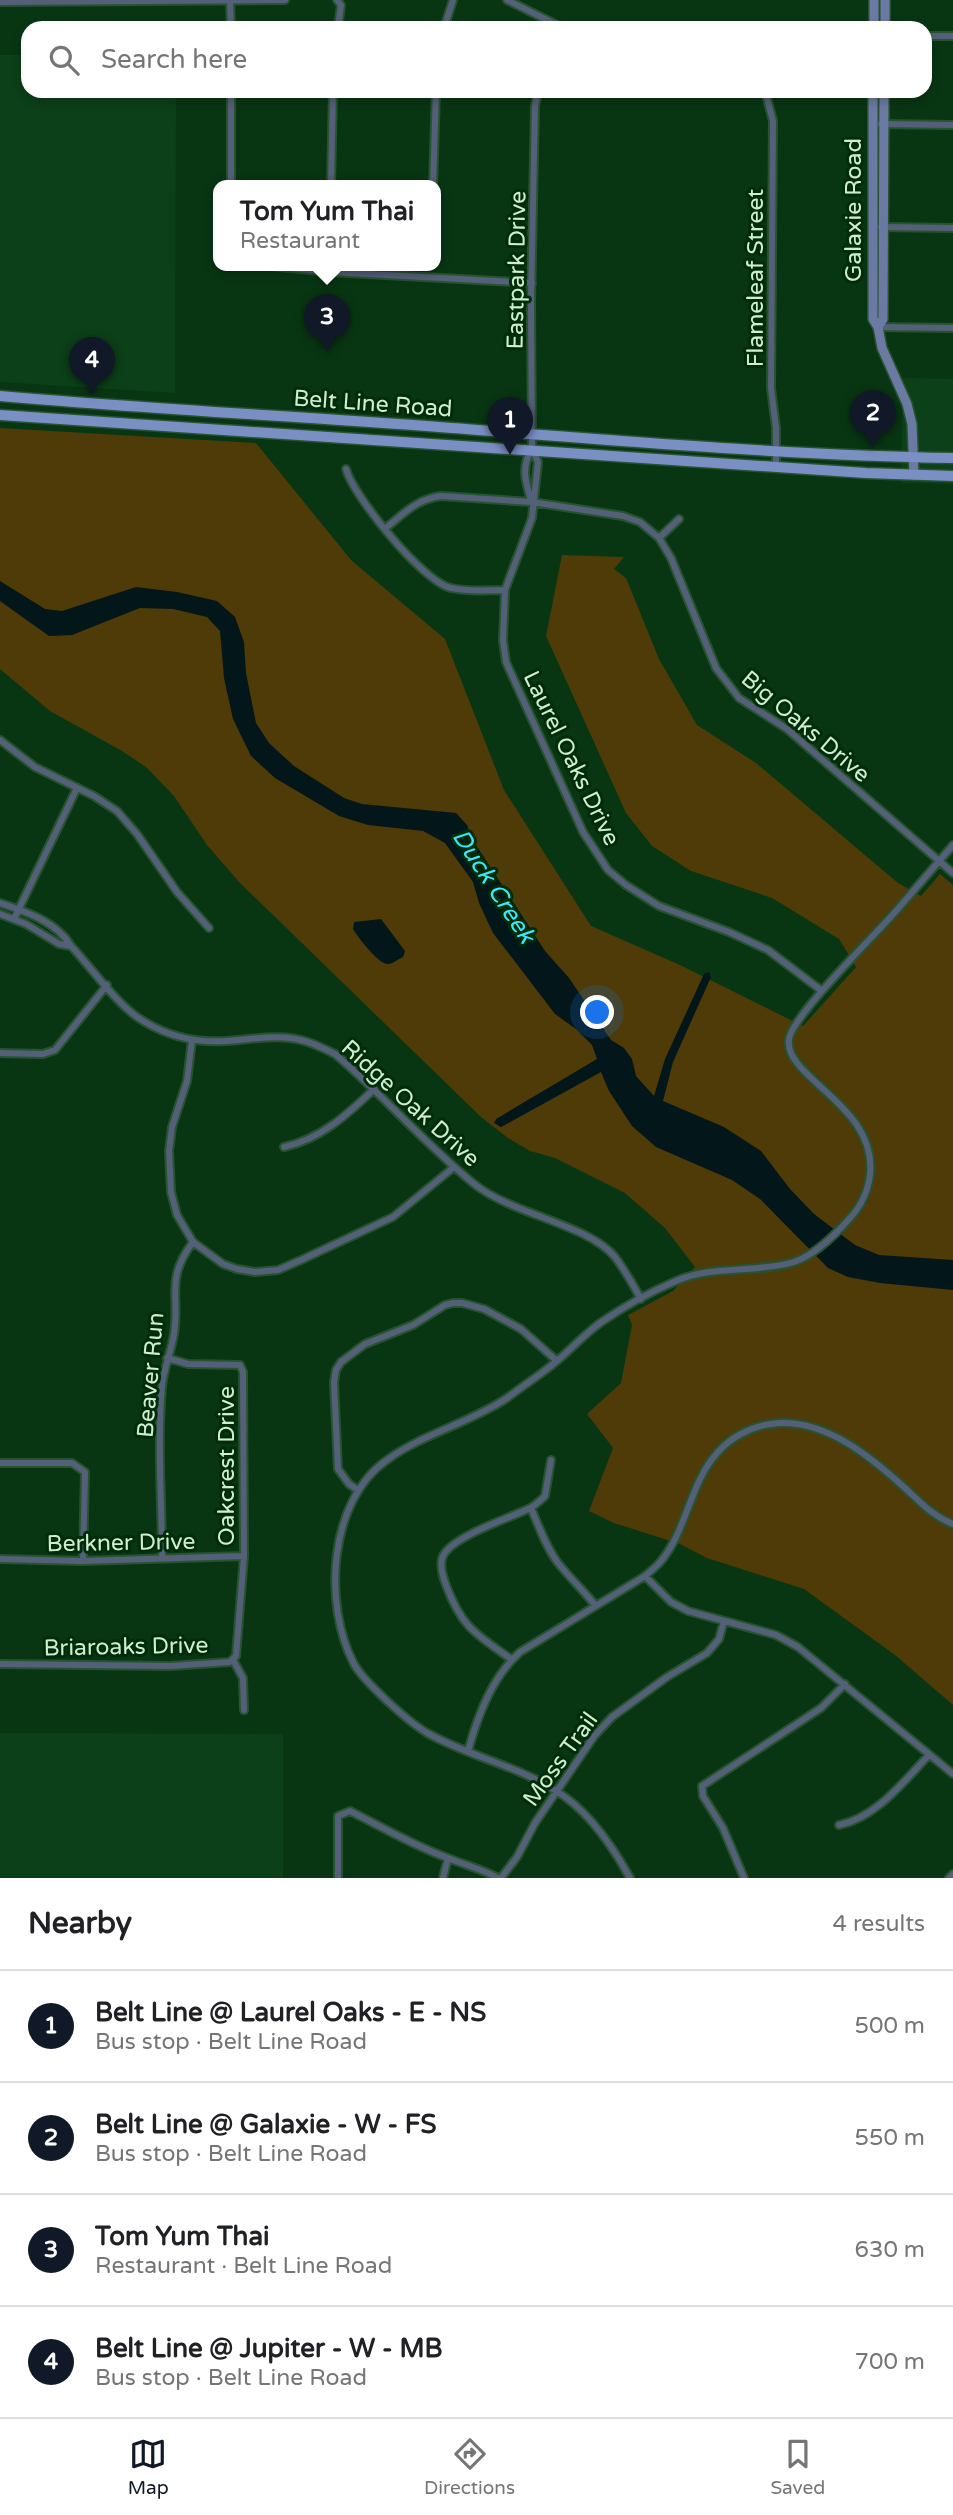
<!DOCTYPE html>
<meta charset="utf-8">
<style>
body{margin:0;font-family:"Varela Round",sans-serif;background:#f6f6f6;color:#202124}
.you{position:absolute;left:598px;top:1013px;width:24px;height:24px;margin:-18px;border:5px solid #fff;border-radius:50%;background:#1a73e8;box-shadow:0 0 0 10px #1a73e833}
.badge{display:grid;place-items:center;width:46px;height:46px;border-radius:50%;background:#111827;color:#fff;font-size:23px;font-weight:700}
.pin{position:absolute;translate:-50% -58px;filter:drop-shadow(0 2px 4px #0008)}
.pin::after{content:'';position:absolute;top:37px;width:24px;height:21px;background:inherit;clip-path:polygon(0 0,100% 0,50% 100%)}
.popup{position:absolute;left:213px;top:180px;width:228px;height:91px;box-sizing:border-box;display:grid;place-content:center;border-radius:14px;background:#fff;filter:drop-shadow(0 2px 5px #0005);font-size:23px;white-space:nowrap;color:#757577}
.popup b{font-size:26px;color:#202124}
.popup::after{content:'';position:absolute;left:50%;top:100%;margin-left:-14px;border:14px solid transparent;border-top-color:#fff}
.list{margin:0;padding:0;list-style:none}
h2{display:flex;justify-content:space-between;align-items:center;height:91px;margin:0;padding:0 28px;font-size:30px}
h2 small{font-size:23px;font-weight:400;color:#757577}
.list li{display:grid;grid-template-columns:46px 1fr auto;gap:21px;align-items:center;box-sizing:border-box;height:112px;padding:0 28px;border-top:2px solid #e0e0e0}
.list b{display:block;font-size:26px;white-space:nowrap}
.list p{margin:0;font-size:23px;white-space:nowrap;color:#757577}
.list em{font-size:23px;font-style:normal;color:#757577}
.icon{flex:none;width:38px;height:38px;fill:none;stroke:currentColor;stroke-width:2;stroke-linecap:round;stroke-linejoin:round}
.map{position:relative;flex:none;width:953px;height:1878px;overflow:hidden}
.search{position:absolute;background:#fff;box-shadow:0 4px 10px #0003;left:21px;right:21px;top:21px;height:77px;display:flex;align-items:center;gap:18px;box-sizing:border-box;padding:0 24px;border-radius:21px;color:#757577;font-size:26px}
.sheet{height:539px;background:#fff}
nav{display:flex;justify-content:space-around;align-items:center;box-sizing:border-box;height:98px;border-top:2px solid #e0e0e0;background:#fff;font-size:19px;color:#757577}
nav a{display:grid;justify-items:center;gap:4px}
nav .on{color:#111827}
.map>svg:first-child{display:block}
</style>
<div class="map">
<svg width="953" height="1878" viewBox="0 0 953 1878">
<rect width="100%" height="100%" fill="#083613"/>
<path fill="#0c4018" d="M 0,55 L 28,55 L 28,91 L 176,91 L 175,393 L 0,382 Z
M 903,378 L 953,379 L 953,484 L 901,483 Z
M 0,1733 L 283,1734 L 283,1878 L 0,1878 Z"/>
<path fill="#4e3b07" d="M 0,428 L 256,443 L 351,560 L 445,639 L 504,790 L 591,926 L 680,965 L 803,1026 L 856,967 L 839,939 L 772,898 L 691,871 L 652,846 L 626,813 L 546,636 L 562,555 L 624,557 L 614,569 L 626,578 L 659,659 L 697,725 L 756,763 L 898,883 L 921,896 L 940,874 L 953,885 L 953,1705 L 895,1655 L 804,1589 L 707,1558 L 680,1544 L 614,1523 L 589,1511 L 613,1448 L 587,1414 L 621,1383 L 632,1325 L 628,1315 L 673,1291 L 695,1267 L 665,1228 L 625,1193 L 555,1158 L 530,1151 L 508,1138 L 481,1117 L 240,883 L 207,845 L 174,796 L 146,767 L 122,751 L 50,711 L 0,669 Z"/>
<path fill="#03171a" d="M 0,581 L 45,609 L 62,611 L 136,587 L 177,592 L 217,601 L 235,617 L 244,642 L 246,673 L 256,723 L 269,743 L 294,766 L 344,798 L 362,804 L 456,813 L 467,825 L 472,839 L 545,951 L 569,978 L 611,1040 L 624,1048 L 632,1059 L 636,1076 L 654,1096 L 665,1059 L 704,974 L 709,972 L 711,977 L 673,1062 L 663,1101 L 724,1127 L 761,1151 L 790,1189 L 814,1214 L 855,1245 L 879,1255 L 953,1260 L 953,1290 L 880,1283 L 848,1277 L 828,1268 L 760,1199 L 732,1180 L 656,1147 L 632,1126 L 609,1091 L 601,1072 L 501,1127 L 494,1123 L 496,1119 L 597,1059 L 592,1045 L 576,1029 L 555,1014 L 493,933 L 479,903 L 473,882 L 445,843 L 423,831 L 368,825 L 339,816 L 275,778 L 251,756 L 233,719 L 224,678 L 220,631 L 207,617 L 173,609 L 140,608 L 72,635 L 49,636 L 0,601 Z
M 381,919 L 405,951 L 403,957 C 398,959 393,964 388,964 C 379,965 357,936 353,929 L 354,922 Z"/>
<g fill="none" stroke-linecap="round" stroke-linejoin="round">
<defs>
<path id="street" d="M 337,0 L 341,5 L 338,28
M 507,0 L 563,28
M 0,2 L 285,0
M 230,2 L 231,28
M 444,28 L 453,0
M 925,36 L 953,36
M 538,91 L 535,106 L 531,302 L 532,449 L 538,462 L 532,518 L 505,590 L 503,640 L 506,662 L 583,832 L 608,870 L 626,885 L 659,906 L 729,932 L 768,950 L 822,991
M 765,91 L 773,121 L 771,388 L 776,428 L 776,467
M 881,124 L 953,125
M 231,186 L 231,91
M 331,186 L 333,91
M 433,186 L 436,91
M 881,227 L 953,228
M 270,266 L 331,272 L 532,283
M 878,327 L 953,328
M 346,469 C 353,496 424,583 451,588 C 468,592 488,590 505,590
M 531,500 C 525,481 521,466 532,449
M 386,528 C 404,513 417,499 441,496 L 532,502 L 623,516 L 640,522 L 659,538 L 671,558 L 716,668 L 739,698 L 787,729 L 953,873
M 659,538 L 679,519
M 0,740 L 35,767 L 94,796 L 117,811 L 137,834 L 177,892 L 209,928
M 0,903 C 25,911 57,922 71,946 C 92,968 119,1008 145,1022 C 170,1037 197,1043 226,1041 C 248,1040 269,1035 290,1038 C 307,1040 321,1047 335,1054 C 383,1095 424,1143 473,1183 C 510,1214 588,1224 615,1257 C 625,1270 633,1285 641,1299
M 0,914 L 26,924 L 59,944 L 71,946
M 14,919 L 77,788
M 192,1040 L 187,1081 L 172,1127 L 169,1151 L 171,1192 L 177,1215 L 193,1242 L 223,1264 L 237,1269 L 255,1272 L 278,1270 L 301,1260 L 393,1217 L 454,1167
M 0,1053 L 43,1054 L 55,1050 L 107,985
M 284,1147 C 321,1139 348,1114 374,1089
M 0,1463 L 72,1463 L 85,1472 L 83,1561
M 358,1490 L 349,1484 L 338,1469 L 334,1382 L 336,1370 L 341,1362 L 365,1344 L 413,1325 L 445,1305 L 453,1303 L 462,1303 L 484,1309 L 521,1329 L 557,1361
M 531,1508 C 539,1527 546,1547 558,1563 C 570,1578 583,1590 595,1605
M 162,1558 C 162,1502 157,1443 162,1386 C 164,1368 171,1352 174,1334 C 180,1295 165,1279 193,1242
M 0,1559 L 83,1561 L 244,1556
M 645,1576 L 671,1602 L 688,1611 L 776,1635 L 798,1647 L 953,1774
M 511,1659 C 476,1634 462,1628 446,1585 C 443,1577 440,1567 442,1559 C 446,1538 510,1518 528,1509 C 535,1506 540,1501 545,1496 L 551,1460
M 233,1660 L 243,1678 L 244,1710
M 0,1664 L 170,1666 L 230,1662 L 236,1656 L 244,1556 L 243,1372 L 240,1365 L 188,1364 L 167,1358
M 468,1751 C 478,1715 492,1677 520,1652 L 645,1576 C 651,1571 657,1566 661,1561 C 687,1530 690,1482 718,1452 C 731,1437 751,1427 770,1424 C 822,1416 870,1456 906,1489 C 920,1502 934,1517 953,1524
M 839,1825 C 876,1818 904,1781 929,1755
M 338,1878 L 338,1816 L 350,1811 C 382,1827 414,1846 448,1858 C 465,1865 482,1869 498,1878
M 443,1878 L 448,1858
M 501,1878 L 517,1857 L 535,1823 L 595,1735 L 612,1717 L 667,1677 L 707,1653 L 719,1639 L 724,1621
M 630,1878 C 612,1845 586,1808 553,1789 C 514,1765 469,1756 429,1734 C 414,1726 399,1712 386,1700 C 375,1689 362,1678 354,1664 C 323,1605 328,1501 387,1460 C 422,1434 470,1423 507,1398 C 524,1385 542,1374 558,1360 C 572,1348 585,1334 600,1323 C 623,1307 650,1292 676,1281 C 712,1265 759,1273 794,1262 C 814,1255 836,1234 850,1218 C 861,1206 868,1191 870,1175 C 878,1105 783,1078 789,1039 C 792,1016 877,933 896,911 C 915,889 934,867 953,845
M 744,1878 L 723,1828 L 703,1796 L 702,1786 L 821,1708 L 845,1684
M 949,1878 L 953,1874"/>
<path id="secondary" d="M 874,28 L 874,0
M 885,28 L 885,0
M 873,91 L 873,319 L 878,327 L 882,348 L 907,404 L 912,424 L 914,475
M 878,327 L 883,319 L 884,91"/>
<path id="primary" d="M 0,396 C 146,409 293,416 439,427 C 610,440 782,455 953,458
M 0,415 L 866,473 L 953,476"/>
</defs>
<use href="#street" stroke="#285331" stroke-width="10"/>
<use href="#secondary" stroke="#285331" stroke-width="12"/>
<use href="#primary" stroke="#285331" stroke-width="13"/>
<use href="#street" stroke="#545f78" stroke-width="6"/>
<use href="#secondary" stroke="#6a7aa3" stroke-width="9"/>
<use href="#primary" stroke="#7a8fc4" stroke-width="10"/>
</g>
<g text-anchor="middle" stroke-width="6" stroke-linejoin="round" paint-order="stroke">
<g font-size="23" fill="#cfedd1" stroke="#002c09">
<text transform="translate(853 210) rotate(-90)" y="8">Galaxie Road</text>
<text transform="translate(516 270) rotate(-89)" y="8">Eastpark Drive</text>
<text transform="translate(755 278) rotate(-90)" y="8">Flameleaf Street</text>
<text transform="translate(373 403) rotate(4)" y="8">Belt Line Road</text>
<text transform="translate(806 726) rotate(40)" y="8">Big Oaks Drive</text>
<text transform="translate(572 758) rotate(64)" y="8">Laurel Oaks Drive</text>
<text transform="translate(411 1103) rotate(42)" y="8">Ridge Oak Drive</text>
<text transform="translate(150 1375) rotate(-85)" y="8">Beaver Run</text>
<text transform="translate(226 1466) rotate(-90)" y="8">Oakcrest Drive</text>
<text transform="translate(121 1542) rotate(-1)" y="8">Berkner Drive</text>
<text transform="translate(126 1646) rotate(-1)" y="8">Briaroaks Drive</text>
<text transform="translate(560 1759) rotate(-54)" y="8">Moss Trail</text>
</g>
<g font-size="24" font-style="italic" fill="#3ee7fb" stroke="#002c09">
<text transform="translate(494 886) rotate(57)" y="8">Duck Creek</text>
</g>
</g>
</svg>
<div class="you"></div>
<div class="pin badge" style="left:510px;top:455px">1</div>
<div class="pin badge" style="left:873px;top:448px">2</div>
<div class="pin badge" style="left:327px;top:352px">3</div>
<div class="popup"><b>Tom Yum Thai</b>Restaurant</div>
<div class="pin badge" style="left:92px;top:395px">4</div>
<div class="search"><svg class="icon" aria-label="search" viewBox="0 0 24 24"><circle cx="10" cy="10" r="6"/><path d="M15 15l6 6"/></svg>Search here</div>
</div>
<section class="sheet">
<h2>Nearby<small>4 results</small></h2>
<ul class="list">
<li><span class="badge">1</span><div><b>Belt Line @ Laurel Oaks - E - NS</b><p>Bus stop · Belt Line Road</p></div><em>500 m</em></li>
<li><span class="badge">2</span><div><b>Belt Line @ Galaxie - W - FS</b><p>Bus stop · Belt Line Road</p></div><em>550 m</em></li>
<li><span class="badge">3</span><div><b>Tom Yum Thai</b><p>Restaurant · Belt Line Road</p></div><em>630 m</em></li>
<li><span class="badge">4</span><div><b>Belt Line @ Jupiter - W - MB</b><p>Bus stop · Belt Line Road</p></div><em>700 m</em></li>
</ul>
</section>
<nav>
<a class="on"><svg class="icon" aria-label="map" viewBox="0 0 24 24"><path d="M3 6l6-2 6 2 6-2v14l-6 2-6-2-6 2zM9 4v14M15 6v14"/></svg>Map</a>
<a><svg class="icon" aria-label="directions" viewBox="0 0 24 24"><path d="M12 3l9 9-9 9-9-9zM9 14v-3h6M13 9l2 2-2 2"/></svg>Directions</a>
<a><svg class="icon" aria-label="saved" viewBox="0 0 24 24"><path d="M7 4h10v16l-5-4-5 4z"/></svg>Saved</a>
</nav>
